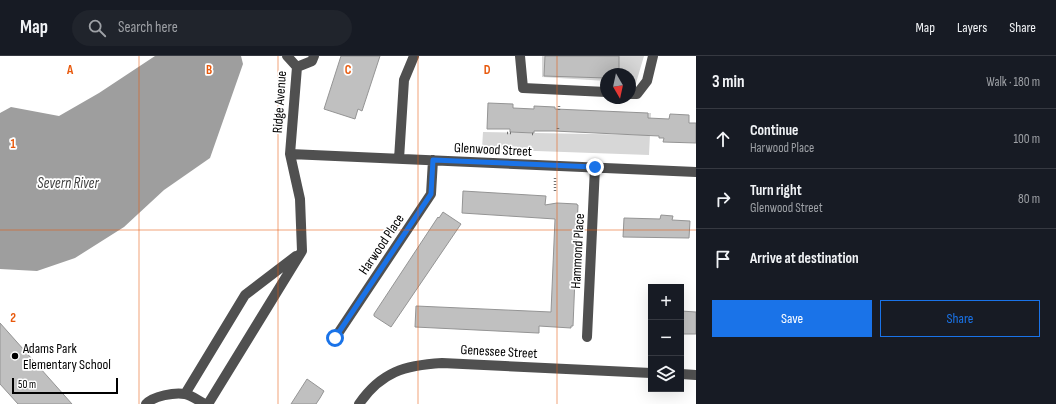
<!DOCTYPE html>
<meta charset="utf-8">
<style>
body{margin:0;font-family:"Sofia Sans Condensed",sans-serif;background:#20242c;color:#f1f3f6}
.controls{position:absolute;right:12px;bottom:12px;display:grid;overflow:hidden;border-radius:0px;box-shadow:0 4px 16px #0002}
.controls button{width:36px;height:36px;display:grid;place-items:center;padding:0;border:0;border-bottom:1px solid #363941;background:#171b24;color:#f1f3f6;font:20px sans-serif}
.compass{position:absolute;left:600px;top:12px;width:36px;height:36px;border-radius:50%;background:#171b24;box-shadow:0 4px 16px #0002;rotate:171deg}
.scale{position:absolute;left:12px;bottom:10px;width:106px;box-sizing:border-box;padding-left:4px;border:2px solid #000;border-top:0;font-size:11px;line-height:14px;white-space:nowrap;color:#000;-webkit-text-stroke:3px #fff;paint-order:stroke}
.stop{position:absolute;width:12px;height:12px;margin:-9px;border:3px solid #1a73e8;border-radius:50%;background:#fff}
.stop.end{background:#1a73e8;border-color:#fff;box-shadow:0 1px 4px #0008}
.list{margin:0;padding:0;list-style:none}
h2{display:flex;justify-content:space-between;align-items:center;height:52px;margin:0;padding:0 16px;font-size:17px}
h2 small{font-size:13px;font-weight:400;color:#9ea1a6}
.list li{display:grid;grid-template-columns:26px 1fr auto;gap:12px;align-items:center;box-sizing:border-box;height:60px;padding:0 16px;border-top:1px solid #363941}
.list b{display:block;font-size:15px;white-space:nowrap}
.list p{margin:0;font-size:13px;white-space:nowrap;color:#9ea1a6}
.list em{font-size:13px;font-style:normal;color:#9ea1a6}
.actions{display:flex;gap:8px;padding:12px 16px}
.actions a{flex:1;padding:9px 0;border:1px solid #1a73e8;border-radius:0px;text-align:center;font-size:14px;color:#1a73e8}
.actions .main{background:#1a73e8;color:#fff}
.icon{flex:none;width:22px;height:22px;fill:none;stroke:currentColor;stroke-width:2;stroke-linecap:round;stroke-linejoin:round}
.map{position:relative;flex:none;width:696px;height:348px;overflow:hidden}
header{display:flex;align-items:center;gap:24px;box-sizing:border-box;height:56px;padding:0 20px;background:#171b24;border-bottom:1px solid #363941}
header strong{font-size:19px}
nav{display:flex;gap:22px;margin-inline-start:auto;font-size:14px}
.search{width:280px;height:36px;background:#20242c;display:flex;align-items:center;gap:10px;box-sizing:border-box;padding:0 14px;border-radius:22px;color:#9ea1a6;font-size:15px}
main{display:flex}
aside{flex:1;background:#171b24}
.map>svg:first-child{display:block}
</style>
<header>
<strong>Map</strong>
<div class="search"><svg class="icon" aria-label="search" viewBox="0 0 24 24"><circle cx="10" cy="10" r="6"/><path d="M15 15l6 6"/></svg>Search here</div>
<nav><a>Map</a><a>Layers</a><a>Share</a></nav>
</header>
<main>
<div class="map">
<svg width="696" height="348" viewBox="0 0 696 348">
<rect width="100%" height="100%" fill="#fff"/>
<path fill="#d7d7d7" d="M 542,0 L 644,0 L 636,27 L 630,26 L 630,18 L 606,18 L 606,25 L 542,21 Z
M 648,57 L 651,57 L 649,99 L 482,93 L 483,76 L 647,79 Z"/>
<path fill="#9e9e9e" d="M 155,0 L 241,0 L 243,8 L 210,102 L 164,134 L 124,171 L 75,202 L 37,215 L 0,213 L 0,57 L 11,51 L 59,60 L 99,37 Z"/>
<path fill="#c0c0c0" stroke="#949494" d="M 341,0 L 380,0 L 362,55 L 358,53 L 355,63 L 324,53 Z
M 545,0 L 619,0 L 619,18 L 606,18 L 606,22 L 544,20 Z
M 488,47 L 513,48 L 513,52 L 534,53 L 534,50 L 555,51 L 555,53 L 648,57 L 648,62 L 669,63 L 670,58 L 689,59 L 689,67 L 696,67 L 696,87 L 663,86 L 664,82 L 659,82 L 659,80 L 554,75 L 534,75 L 534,77 L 510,76 L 510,73 L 487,73 Z
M 463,135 L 546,140 L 545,149 L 557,147 L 577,148 L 577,149 L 578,149 L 573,270 L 571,270 L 571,272 L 539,270 L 539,277 L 538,277 L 415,271 L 416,250 L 551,256 L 555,163 L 462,157 Z
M 443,156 L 461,168 L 391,271 L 374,260 L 374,258 L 438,161 L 439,162 Z
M 661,159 L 673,160 L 672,164 L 690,165 L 689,182 L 623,181 L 624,162 L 660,163 Z
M 681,255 L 696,256 L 696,278 L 681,278 Z
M 0,267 L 72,348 L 18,348 L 0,328 Z
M 307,323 L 324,335 L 320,342 L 316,348 L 291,348 Z"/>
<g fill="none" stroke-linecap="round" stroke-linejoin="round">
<path stroke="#727272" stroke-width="2.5" stroke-dasharray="1 2" stroke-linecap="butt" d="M 559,54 L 559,49
M 558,73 L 558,70
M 507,77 L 511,77
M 532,78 L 535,78
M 555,135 L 555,122"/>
<path stroke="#505050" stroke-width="10" d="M 520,0 L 523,32 L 606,36
M 297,11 L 312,5 L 314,0
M 630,38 L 637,38 L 647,25 L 653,0
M 290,98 L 696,116
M 399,103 L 404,24 L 414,0
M 587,281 L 595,111
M 335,282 L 431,138 L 433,104
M 681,318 L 696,319
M 185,338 L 245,239 L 296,200
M 146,348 C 153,340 175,336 185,338 C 191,339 199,345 205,348
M 208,348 L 302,195 L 300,143 L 290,98 L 297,11 L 287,0
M 359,348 C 381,316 405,309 442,307 L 651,317"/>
</g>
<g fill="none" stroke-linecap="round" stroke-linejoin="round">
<path stroke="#1a73e8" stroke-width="5" d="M 335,282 L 431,138 L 433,104 L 595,111"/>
</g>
<path fill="none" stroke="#e8590c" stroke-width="1" stroke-opacity="0.55" d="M 139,0 L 139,348M 278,0 L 278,348M 418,0 L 418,348M 557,0 L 557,348M 0,174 L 696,174"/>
<circle fill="#000" stroke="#fff" stroke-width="1.5" cx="15" cy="300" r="4"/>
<g text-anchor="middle" stroke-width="3.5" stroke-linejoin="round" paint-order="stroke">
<g font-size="14" fill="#000" stroke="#fff">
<text transform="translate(279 46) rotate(-86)" y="5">Ridge Avenue</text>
<text transform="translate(493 93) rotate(3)" y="5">Glenwood Street</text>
<text transform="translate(381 188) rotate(-56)" y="5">Harwood Place</text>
<text transform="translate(577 195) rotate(-87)" y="5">Hammond Place</text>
<text transform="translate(499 295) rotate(3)" y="5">Genessee Street</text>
</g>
<g font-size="14" fill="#000" stroke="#fff" text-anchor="start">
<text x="23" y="297">Adams Park<tspan x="23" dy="16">Elementary School</tspan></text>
</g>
<g font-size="15" font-style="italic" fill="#3f3f3f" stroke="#fff">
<text x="68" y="132">Severn River</text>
</g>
</g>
<g font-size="13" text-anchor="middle" font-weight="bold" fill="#e8590c" stroke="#fff" stroke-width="3.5" stroke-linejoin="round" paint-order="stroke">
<text x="70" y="18">A</text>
<text x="209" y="18">B</text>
<text x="348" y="18">C</text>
<text x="487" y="18">D</text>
<text x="13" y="92">1</text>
<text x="13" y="266">2</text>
</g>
</svg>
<div class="controls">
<button>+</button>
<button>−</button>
<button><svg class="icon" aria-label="layers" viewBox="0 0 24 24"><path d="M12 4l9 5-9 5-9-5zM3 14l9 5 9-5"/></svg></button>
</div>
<svg class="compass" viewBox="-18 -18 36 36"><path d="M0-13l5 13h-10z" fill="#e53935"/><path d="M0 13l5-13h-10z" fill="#9ea1a6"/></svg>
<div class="scale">50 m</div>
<div class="stop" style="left:335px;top:282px"></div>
<div class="stop end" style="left:595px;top:111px"></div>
</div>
<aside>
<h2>3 min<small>Walk · 180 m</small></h2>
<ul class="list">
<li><svg class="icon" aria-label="ahead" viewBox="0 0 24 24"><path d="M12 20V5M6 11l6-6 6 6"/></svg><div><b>Continue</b><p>Harwood Place</p></div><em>100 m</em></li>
<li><svg class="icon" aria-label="right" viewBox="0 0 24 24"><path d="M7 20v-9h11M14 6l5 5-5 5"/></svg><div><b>Turn right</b><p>Glenwood Street</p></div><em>80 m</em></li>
<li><svg class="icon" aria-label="arrive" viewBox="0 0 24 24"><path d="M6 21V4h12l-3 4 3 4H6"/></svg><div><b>Arrive at destination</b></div></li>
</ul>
<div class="actions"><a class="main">Save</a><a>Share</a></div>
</aside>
</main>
